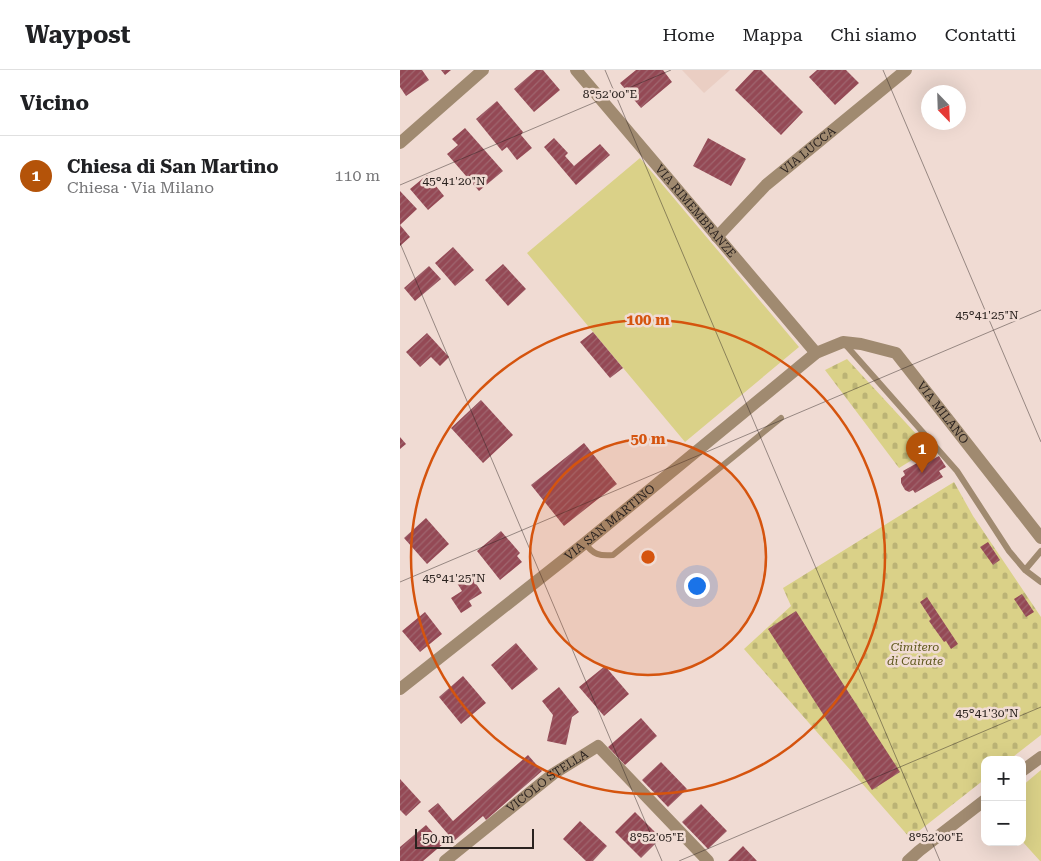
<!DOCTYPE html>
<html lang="it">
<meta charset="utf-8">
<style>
body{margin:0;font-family:"Roboto Serif",serif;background:#f2f2f2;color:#202124}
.controls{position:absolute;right:15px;bottom:15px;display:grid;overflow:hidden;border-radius:10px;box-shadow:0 5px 20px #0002}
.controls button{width:45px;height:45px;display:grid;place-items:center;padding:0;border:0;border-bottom:1px solid #e0e0e0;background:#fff;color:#202124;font:25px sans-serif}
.compass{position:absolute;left:521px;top:15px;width:45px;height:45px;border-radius:50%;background:#fff;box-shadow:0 5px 20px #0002;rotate:157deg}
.scale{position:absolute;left:15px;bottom:12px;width:119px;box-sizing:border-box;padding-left:5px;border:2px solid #2a221f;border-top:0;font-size:14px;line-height:18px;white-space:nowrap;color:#2a221f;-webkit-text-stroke:4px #f0dbd3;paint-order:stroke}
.you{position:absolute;left:296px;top:515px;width:18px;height:18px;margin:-12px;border:4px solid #fff;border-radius:50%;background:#1a73e8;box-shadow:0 0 0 8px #1a73e833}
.badge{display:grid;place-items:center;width:32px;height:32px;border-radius:50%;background:#b45309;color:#fff;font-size:16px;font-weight:700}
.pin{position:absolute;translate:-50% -41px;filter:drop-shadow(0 1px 2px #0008)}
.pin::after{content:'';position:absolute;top:26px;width:18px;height:15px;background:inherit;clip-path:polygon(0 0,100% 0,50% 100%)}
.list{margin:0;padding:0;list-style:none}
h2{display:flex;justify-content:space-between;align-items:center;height:65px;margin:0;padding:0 20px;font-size:21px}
h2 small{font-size:16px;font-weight:400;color:#757577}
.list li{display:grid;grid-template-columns:32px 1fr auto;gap:15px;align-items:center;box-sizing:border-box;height:80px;padding:0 20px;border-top:1px solid #e0e0e0}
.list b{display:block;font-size:19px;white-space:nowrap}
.list p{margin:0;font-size:16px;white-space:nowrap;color:#757577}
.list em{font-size:16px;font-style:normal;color:#757577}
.map{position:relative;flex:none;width:641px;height:791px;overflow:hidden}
header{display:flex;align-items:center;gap:30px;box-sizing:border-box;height:70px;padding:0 25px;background:#fff;border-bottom:1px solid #e0e0e0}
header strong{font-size:24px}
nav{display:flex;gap:28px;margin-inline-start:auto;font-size:18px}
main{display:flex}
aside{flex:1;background:#fff}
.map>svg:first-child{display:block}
</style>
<header>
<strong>Waypost</strong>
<nav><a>Home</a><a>Mappa</a><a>Chi siamo</a><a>Contatti</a></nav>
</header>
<main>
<aside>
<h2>Vicino<small></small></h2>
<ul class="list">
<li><span class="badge">1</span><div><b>Chiesa di San Martino</b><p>Chiesa · Via Milano</p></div><em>110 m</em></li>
</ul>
</aside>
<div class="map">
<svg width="641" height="791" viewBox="0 0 641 791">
<defs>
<pattern id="cemetery-stones" width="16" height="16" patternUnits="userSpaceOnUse" patternTransform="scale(1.25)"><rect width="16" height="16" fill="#dad188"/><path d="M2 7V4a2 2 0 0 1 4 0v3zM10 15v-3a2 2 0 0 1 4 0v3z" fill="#bbb375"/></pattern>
<pattern id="building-hatch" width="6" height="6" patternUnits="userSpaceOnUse" patternTransform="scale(1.25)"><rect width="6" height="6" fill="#944955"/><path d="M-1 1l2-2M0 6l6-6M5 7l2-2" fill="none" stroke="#9f666f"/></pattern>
</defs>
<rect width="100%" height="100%" fill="#f0dbd3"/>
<path fill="#eacec3" d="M 282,0 L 330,0 L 304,23 Z"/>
<path fill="url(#cemetery-stones)" d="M 447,289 L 530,379 L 499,398 L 425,300 Z
M 554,412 L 573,446 L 641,547 L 641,665 L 609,690 L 585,690 L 585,709 L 510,768 L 344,579 L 391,536 L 383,518 Z"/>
<path fill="#dad188" d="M 240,88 L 399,277 L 285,372 L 127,183 Z
M 641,700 L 641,791 L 640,791 L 622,771 L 622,716 Z"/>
<path fill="url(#building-hatch)" d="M 0,0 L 22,0 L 29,10 L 6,26 L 0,17 Z
M 41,0 L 51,0 L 45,5 Z
M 136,0 L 143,0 L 160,20 L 134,42 L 114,19 Z
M 236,0 L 263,0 L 272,12 L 241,38 L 220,13 Z
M 354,0 L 361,0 L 403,42 L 381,65 L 335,20 Z
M 417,0 L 446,0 L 459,13 L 435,35 L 409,7 Z
M 97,31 L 123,62 L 121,65 L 132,78 L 117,90 L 107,77 L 102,81 L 76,49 Z
M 65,58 L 103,101 L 79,121 L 47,84 L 58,75 L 52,69 Z
M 154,68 L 168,83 L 165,86 L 174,96 L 200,74 L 210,85 L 176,115 L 144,77 Z
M 308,68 L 346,89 L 331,116 L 293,96 Z
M 27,105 L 44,126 L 28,140 L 10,119 Z
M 0,121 L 17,139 L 0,155 Z
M 0,155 L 10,167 L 0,176 Z
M 53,177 L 74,200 L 55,216 L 35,193 Z
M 103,194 L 126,219 L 108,236 L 85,210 Z
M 29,196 L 41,209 L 15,231 L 4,218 Z
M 193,262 L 223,298 L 210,308 L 180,272 Z
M 27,263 L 49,287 L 40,296 L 31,287 L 20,297 L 6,282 Z
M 81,330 L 113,365 L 83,393 L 51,358 Z
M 0,367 L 6,374 L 0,379 Z
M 184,373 L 217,414 L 164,456 L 131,415 Z
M 531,385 L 533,389 L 539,386 L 546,397 L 539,401 L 543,407 L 515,423 L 513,420 L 509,422 L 505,420 L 501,413 L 501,408 L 505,405 L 503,401 Z
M 26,448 L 49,474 L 27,494 L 4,468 Z
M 101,461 L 120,483 L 117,486 L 122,492 L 100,510 L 77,481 Z
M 588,472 L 600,490 L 593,495 L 580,477 Z
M 70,504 L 82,523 L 69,531 L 72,536 L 61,543 L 51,528 L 62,521 L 57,513 Z
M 622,524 L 634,542 L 626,547 L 614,529 Z
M 527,527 L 558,574 L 551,579 L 546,571 L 544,572 L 529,551 L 531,549 L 520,532 Z
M 396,541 L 500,702 L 472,720 L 368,559 Z
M 25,542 L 42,564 L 20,582 L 2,561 Z
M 116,573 L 138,599 L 112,620 L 91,595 Z
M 205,596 L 229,624 L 204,646 L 179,617 Z
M 63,606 L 86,633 L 61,654 L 39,627 Z
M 159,617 L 179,642 L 172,647 L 166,675 L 147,671 L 153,645 L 142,631 Z
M 241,648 L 257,666 L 225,695 L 208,677 Z
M 128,685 L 142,701 L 86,750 L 83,746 L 54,771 L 28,741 L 38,733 L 53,751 Z
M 261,692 L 287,719 L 268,737 L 242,710 Z
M 0,709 L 21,732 L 6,746 L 0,740 Z
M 301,734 L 327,761 L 308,779 L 282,752 Z
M 235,742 L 261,768 L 241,788 L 215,762 Z
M 180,751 L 207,776 L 193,791 L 186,791 L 163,769 Z
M 26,755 L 43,774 L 23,791 L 0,791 L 0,777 Z
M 343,776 L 357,791 L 328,791 Z"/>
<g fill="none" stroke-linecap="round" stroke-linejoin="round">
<path stroke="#a08a70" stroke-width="6" d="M 444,273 L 557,401 L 609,481 L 625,500
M 185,473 C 193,485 200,486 213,485 L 381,348
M 641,481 L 625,500 L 641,512"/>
<g stroke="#a08a70" stroke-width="12">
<path id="s1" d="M 176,0 L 416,283"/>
<path d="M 0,73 L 83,0"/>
<path id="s2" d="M 317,167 L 366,115 L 506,0"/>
<path d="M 622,701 L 641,687"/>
<path id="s3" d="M 45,791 L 153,704 L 198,676 L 308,791"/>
<path d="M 508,791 L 519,781 L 585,730"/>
</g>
<path stroke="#a08a70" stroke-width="12" id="s4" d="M 0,619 L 185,473 L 416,283 L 443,272 L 461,274 L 496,283 L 641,468"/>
</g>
<path fill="none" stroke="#2a221f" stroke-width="1" stroke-opacity="0.45" d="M 205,0 L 540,791M 483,0 L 641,372M 0,115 L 271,0M 0,173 L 262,791M 0,512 L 641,240M 279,791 L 641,637"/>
<circle cx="248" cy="487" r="118" fill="#d5540e" fill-opacity=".12"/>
<g fill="none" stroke="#d5540e" stroke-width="2.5">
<circle cx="248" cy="487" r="118"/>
<circle cx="248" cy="487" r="237"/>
</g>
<g text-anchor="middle" stroke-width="5" stroke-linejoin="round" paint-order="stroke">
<g font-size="12" fill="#2a221f" stroke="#f0dbd3">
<text dy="4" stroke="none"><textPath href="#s2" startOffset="126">VIA LUCCA</textPath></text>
<text dy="4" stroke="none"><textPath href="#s1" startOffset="185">VIA RIMEMBRANZE</textPath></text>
<text dy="4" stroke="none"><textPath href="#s4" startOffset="694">VIA MILANO</textPath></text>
<text dy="4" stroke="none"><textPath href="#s4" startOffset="268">VIA SAN MARTINO</textPath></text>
<text dy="4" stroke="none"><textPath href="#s3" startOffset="130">VICOLO STELLA</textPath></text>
</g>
<g font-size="12" font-style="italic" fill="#5f581d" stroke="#f0dbd3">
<text x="515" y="581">Cimitero<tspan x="515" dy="14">di Cairate</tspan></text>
</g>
</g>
<g font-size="12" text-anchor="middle" fill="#2a221f" stroke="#f0dbd3" stroke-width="5" stroke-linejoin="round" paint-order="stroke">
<text x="210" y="28">8°52'00"E</text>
<text x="54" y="115">45°41'20"N</text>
<text x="587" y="249">45°41'25"N</text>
<text x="54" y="512">45°41'25"N</text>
<text x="587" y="647">45°41'30"N</text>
<text x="257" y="771">8°52'05"E</text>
<text x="536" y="771">8°52'00"E</text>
</g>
<circle cx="248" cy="487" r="8" fill="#d5540e" stroke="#f0dbd3" stroke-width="2.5"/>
<g font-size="15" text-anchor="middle" font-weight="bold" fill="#d5540e" stroke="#f0dbd3" stroke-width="5" stroke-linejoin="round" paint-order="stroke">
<text x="248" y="255">100 m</text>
<text x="248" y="374">50 m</text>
</g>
</svg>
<div class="controls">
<button>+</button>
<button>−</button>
</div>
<svg class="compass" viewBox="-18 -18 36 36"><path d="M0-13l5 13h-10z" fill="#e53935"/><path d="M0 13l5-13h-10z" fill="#757577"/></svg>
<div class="scale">50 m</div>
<div class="you"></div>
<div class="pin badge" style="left:522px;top:403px">1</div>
</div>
</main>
